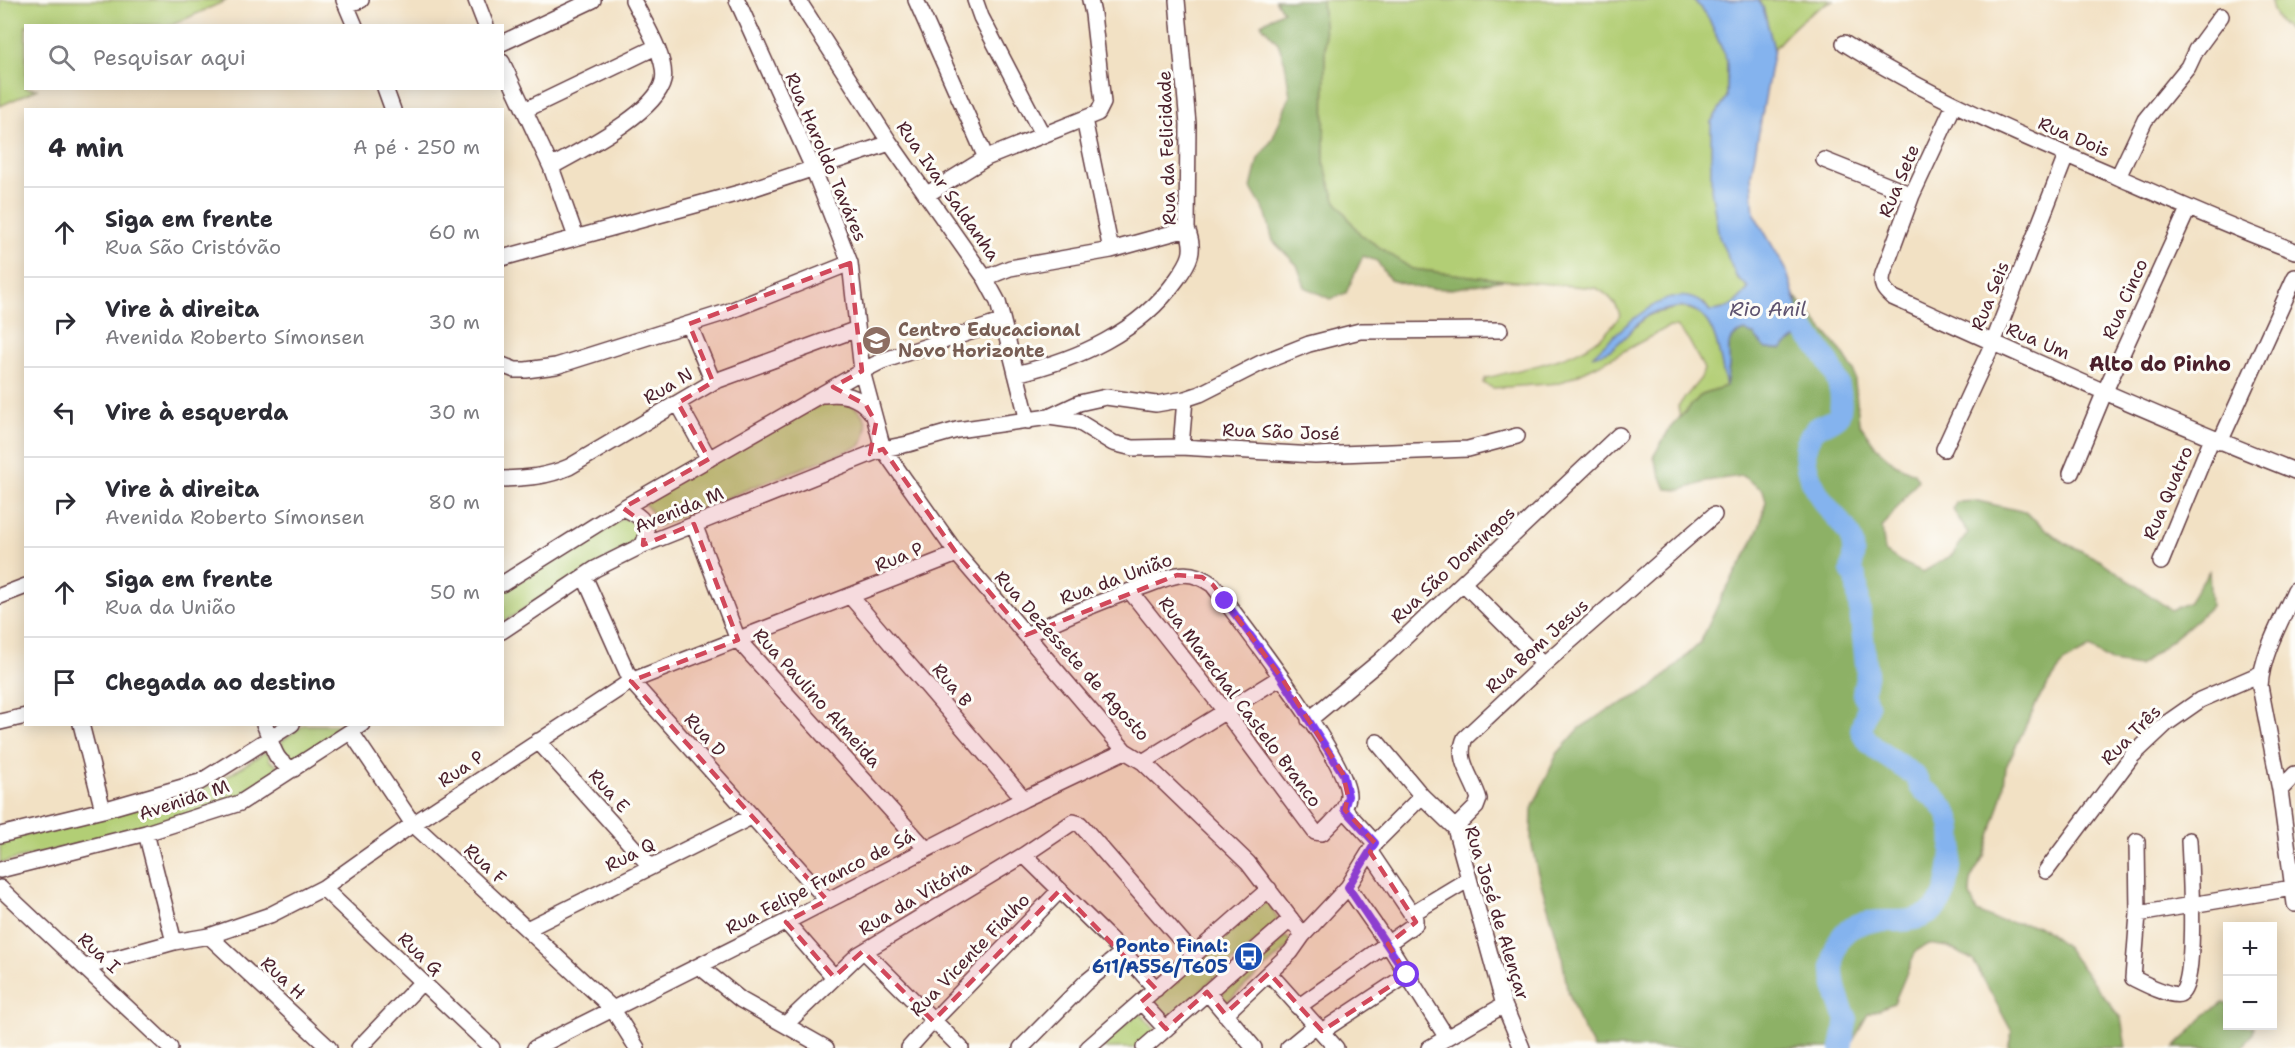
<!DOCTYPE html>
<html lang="pt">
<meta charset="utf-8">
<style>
body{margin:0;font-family:"Shantell Sans",sans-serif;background:#f7f7f7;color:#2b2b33}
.controls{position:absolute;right:18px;bottom:18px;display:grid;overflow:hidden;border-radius:0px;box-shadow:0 3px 15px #0003}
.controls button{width:54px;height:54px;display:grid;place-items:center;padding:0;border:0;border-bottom:2px solid #e1e1e2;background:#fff;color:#2b2b33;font:30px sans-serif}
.stop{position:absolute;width:18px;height:18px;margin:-14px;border:4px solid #7c3aed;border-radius:50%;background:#fff}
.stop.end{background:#7c3aed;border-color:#fff;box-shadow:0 2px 6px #0008}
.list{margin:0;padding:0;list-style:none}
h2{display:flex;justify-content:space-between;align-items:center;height:78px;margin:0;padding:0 24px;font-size:26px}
h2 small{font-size:20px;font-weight:400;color:#7c7c81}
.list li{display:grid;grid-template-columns:39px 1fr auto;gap:18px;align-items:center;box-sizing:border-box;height:90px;padding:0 24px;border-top:2px solid #e1e1e2}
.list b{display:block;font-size:22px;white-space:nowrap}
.list p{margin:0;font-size:20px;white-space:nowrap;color:#7c7c81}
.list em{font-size:20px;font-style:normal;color:#7c7c81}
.icon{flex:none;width:33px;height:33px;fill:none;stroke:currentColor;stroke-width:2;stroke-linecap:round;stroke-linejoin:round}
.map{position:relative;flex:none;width:2295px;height:1048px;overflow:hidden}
.search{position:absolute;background:#fff;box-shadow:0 3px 15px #0003;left:24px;top:24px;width:480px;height:66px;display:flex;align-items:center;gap:15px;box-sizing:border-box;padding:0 21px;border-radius:0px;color:#7c7c81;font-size:22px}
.panel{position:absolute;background:#fff;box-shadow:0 3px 15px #0003;left:24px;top:108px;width:480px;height:618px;border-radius:0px}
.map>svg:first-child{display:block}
</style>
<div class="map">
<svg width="2295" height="1048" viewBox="0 0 2295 1048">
<rect width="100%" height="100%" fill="#fdfcf7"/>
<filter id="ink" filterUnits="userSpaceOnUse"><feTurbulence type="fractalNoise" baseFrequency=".0167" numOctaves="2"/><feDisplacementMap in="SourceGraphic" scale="12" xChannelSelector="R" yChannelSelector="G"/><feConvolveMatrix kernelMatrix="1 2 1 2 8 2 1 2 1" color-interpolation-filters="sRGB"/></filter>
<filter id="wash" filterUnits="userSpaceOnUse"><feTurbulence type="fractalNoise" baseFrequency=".008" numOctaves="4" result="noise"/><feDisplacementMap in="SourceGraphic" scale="24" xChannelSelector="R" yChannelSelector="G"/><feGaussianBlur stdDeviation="1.35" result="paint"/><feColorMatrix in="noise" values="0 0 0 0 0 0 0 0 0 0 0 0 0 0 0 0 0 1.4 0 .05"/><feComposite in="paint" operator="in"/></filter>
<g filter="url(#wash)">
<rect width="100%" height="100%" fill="#f2e1c4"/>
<path fill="#b2ce75" stroke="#7e7650" stroke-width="1.5" d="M 0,0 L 227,0 L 172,25 L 26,26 L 26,88 L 38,89 L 0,106 Z
M 1322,0 L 1694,0 L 1709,19 L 1727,61 L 1727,97 L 1711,122 L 1736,276 L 1749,288 C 1737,302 1729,310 1710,311 L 1704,303 L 1668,299 L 1613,338 L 1594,355 C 1616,351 1629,331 1646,317 C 1652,313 1661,312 1668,310 C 1716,296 1719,355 1726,386 L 1702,394 L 1680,418 L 1678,406 L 1701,378 L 1704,369 L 1688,339 L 1676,327 L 1668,327 L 1602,363 L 1560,383 L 1493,388 L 1483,383 L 1486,378 C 1531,366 1595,359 1620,315 C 1616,302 1608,294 1596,288 L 1504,280 L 1412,269 L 1360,234 L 1335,200 L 1324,165 L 1325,38 Z
M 1758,0 L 1834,0 C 1809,11 1791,28 1774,49 L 1763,7 Z
M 2271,0 L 2295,0 L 2295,34 C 2282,27 2272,15 2271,0 Z
M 840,397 C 860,409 876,420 860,446 L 753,487 L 657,527 L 656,517 L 641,500 L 826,401 Z
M 623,518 C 633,521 639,528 640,539 L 503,622 L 503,592 L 568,549 Z
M 304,725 L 350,725 L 299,758 C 288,757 281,753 282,741 Z
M 267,751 L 270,761 L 283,769 L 238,798 L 189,817 L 0,863 L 0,841 L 198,790 L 221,780 Z
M 1267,900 L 1279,921 L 1169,1018 L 1153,1000 Z
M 1285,936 L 1293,943 L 1226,1003 L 1222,998 L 1222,994 Z
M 1139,1012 L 1156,1031 L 1136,1048 L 1099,1048 Z"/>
<path fill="#8db166" stroke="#6c6848" stroke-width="1.5" d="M 1275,0 L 1322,0 L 1325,38 L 1324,165 L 1335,200 L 1360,234 L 1412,269 L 1504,280 L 1451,289 L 1419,288 L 1390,280 L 1377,261 L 1363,256 L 1346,293 L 1330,299 L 1305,287 L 1297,265 L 1273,241 L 1266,214 L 1251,188 L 1258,159 L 1272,140 L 1290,96 L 1285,63 L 1278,43 L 1261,24 L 1283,11 Z
M 1792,293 L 1842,352 L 1854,371 L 1859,423 L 1876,447 L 1895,464 L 1914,473 L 1918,480 L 1882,528 L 1885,551 L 1901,562 L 1923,572 L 1952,555 L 1968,533 L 1953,510 L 1956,502 L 1978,501 L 2025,512 L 2060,540 L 2101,561 L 2171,610 L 2188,603 L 2209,571 L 2211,606 C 2189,629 2163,646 2139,666 L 2112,662 L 2090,648 L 2064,662 L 2038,700 L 2006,767 L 2003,793 L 1984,856 L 1971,878 L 1970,895 L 1977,912 L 1995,920 L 2040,926 L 2064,945 L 2121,1018 L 2126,1048 L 2008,1048 L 2012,1032 L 1973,960 L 1948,947 L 1928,944 L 1916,951 L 1894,1003 L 1868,1014 L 1849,1048 L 1594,1048 L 1578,1019 L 1567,988 L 1561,951 L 1537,870 L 1531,841 L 1532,809 L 1557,754 L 1580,728 L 1603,713 L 1652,688 L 1700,643 L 1722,596 L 1749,550 L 1760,525 L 1766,501 L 1763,490 L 1742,476 L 1712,480 L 1681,490 L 1666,489 L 1653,457 L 1670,428 L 1702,394 L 1726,386 C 1727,379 1728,372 1729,366 C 1730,347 1723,338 1745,331 L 1754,335 L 1766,349 L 1781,349 L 1801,318 Z
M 2223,1003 L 2227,1004 L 2228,1026 L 2254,1026 L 2253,1033 L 2242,1048 L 2175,1048 L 2205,1015 Z"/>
<path fill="#84b3ee" stroke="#67698c" stroke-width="1.5" d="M 1694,0 L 1758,0 L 1763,7 L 1774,49 L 1751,175 L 1754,214 L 1786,269 L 1801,318 L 1802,328 L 1798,337 L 1781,349 L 1766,349 L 1754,335 L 1745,331 C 1723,338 1730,347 1729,366 C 1728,372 1727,379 1726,386 C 1719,357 1716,296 1669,309 C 1663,311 1653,312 1647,316 C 1633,325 1624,341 1610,350 C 1605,353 1598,354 1592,356 C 1619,332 1676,268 1710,311 C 1729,311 1737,302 1749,288 L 1736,276 L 1719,237 L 1711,189 L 1711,122 L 1727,97 L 1727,61 L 1709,19 Z"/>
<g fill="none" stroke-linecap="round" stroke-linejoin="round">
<path stroke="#84b3ee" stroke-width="22" d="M 1802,328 C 1822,350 1850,385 1838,417 C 1831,423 1822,423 1815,430 C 1793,453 1813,489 1829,509 C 1837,519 1847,527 1851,539 C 1855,549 1853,560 1851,571 L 1856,578 L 1867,672 L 1863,693 L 1868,705 L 1861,730 C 1870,749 1887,756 1904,768 C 1907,771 1913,773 1915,776 C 1918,779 1919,785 1921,788 C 1924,792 1929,793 1933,796 C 1938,800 1947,811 1949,818 C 1955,832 1952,853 1950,868 C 1948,885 1945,901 1931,912 C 1913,925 1888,919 1868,922 C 1820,929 1830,988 1847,1019 L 1841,1048"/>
</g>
</g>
<g filter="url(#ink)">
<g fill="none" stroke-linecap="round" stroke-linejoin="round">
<defs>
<path id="minor" d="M 344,0 L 355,26
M 476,0 L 486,26
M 737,0 L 813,168 L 850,263 L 862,371 L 883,449 L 957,554 L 1125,751 L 1143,762 L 1248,863 L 1303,935
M 798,0 L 890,143 L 985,278 L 998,302 L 1028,421
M 916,0 L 986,158
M 975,0 L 981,17 L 1042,134
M 346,5 L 361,0
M 502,43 L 593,0
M 1844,43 C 1931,98 2025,137 2118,177 C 2177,203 2235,229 2295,251
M 502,62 L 551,167 L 576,237
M 385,88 L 393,110
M 1954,105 L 1912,195 L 1883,274 C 1880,285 1884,290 1892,297 C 2025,357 2159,418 2295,471
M 525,110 L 656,47
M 1084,119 L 1111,250
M 1824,160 L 1912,195
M 551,167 C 579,151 656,113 663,81 C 668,59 643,20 633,0
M 2118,177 L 2145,120 L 2188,67 L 2196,50 L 2221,16
M 926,195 L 986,158 L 1098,113 L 1103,103 L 1093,14 L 1090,0
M 502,258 L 739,193 L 890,143
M 985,278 L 1010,268 L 1111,250 L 1187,229
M 689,324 L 713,382
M 502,365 L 515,370 L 526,370 L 556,366 L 727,312 L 850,263
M 1016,374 C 1078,359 1139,333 1177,279 C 1190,261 1196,251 1187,229 L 1188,124 L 1177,0
M 824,395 C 843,392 859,396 871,412
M 678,403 L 709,459
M 1049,417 L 1077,421 L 1113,443 L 1133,448 L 1181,447 L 1315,455 L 1468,449 L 1517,436
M 2220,442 L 2295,277
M 1181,447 L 1185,399
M 1944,449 L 1993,343 L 2066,156
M 2071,473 L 2105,391 L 2188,209
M 502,479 C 527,478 546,477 569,467 L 713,382 L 857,329
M 623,508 C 642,516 652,524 643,545
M 694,524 L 738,640 L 926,849
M 2161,562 L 2212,438
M 584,576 L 631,681 L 827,900
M 1463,583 L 1544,664
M 502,584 L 623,508 L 862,371 L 882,361 L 1001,322
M 2295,590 C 2282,620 2262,653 2260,686 L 2280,790 L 2295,904
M 0,596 L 26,586
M 851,597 L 1024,799
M 502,631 L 595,569 L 643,545 L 883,449 L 908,444 L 957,430 L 1049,417 L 1079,403 L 1106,397 L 1156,404 L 1185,399 L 1200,394 L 1261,363 L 1309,344 L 1360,331 L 1500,330
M 1026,635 C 1064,617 1103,600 1142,587 C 1154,583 1166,577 1178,575 C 1191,572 1202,577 1213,585 C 1238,618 1350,763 1348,796 C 1347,811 1331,823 1322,833 L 1315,832 L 1225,711 L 1130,591
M 1309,720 L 1380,661 L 1619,435
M 0,722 L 26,716
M 81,724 L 103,810
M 264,724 C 273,743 272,762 294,769
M 351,732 L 413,824 L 612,1008 L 637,1048
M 538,741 L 650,866
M 1377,742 L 1422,796 L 1455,828 L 1504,1005 L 1522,1048
M 1143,762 L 1281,677
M 2280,790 L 2295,774
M 1344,809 L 1375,843
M 1455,828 L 1476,807 L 1479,799 C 1473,778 1455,760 1465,738 L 1544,664 L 1714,515
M 146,833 L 174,942
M 0,835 L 103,810 L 200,782 L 292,724
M 2137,841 L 2138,914 L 2133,978 C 2141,982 2172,998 2180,994 C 2198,986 2190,862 2189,840
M 1024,855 L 1123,952 L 1156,989
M 0,870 L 146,833 L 240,803 L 362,724
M 2046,871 L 2132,756 L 2167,723 L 2200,700 L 2260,674
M 1348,887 L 1388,944 L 1447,1038
M 0,888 L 170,1048
M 323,888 L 492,1048
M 1411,914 L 1469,879
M 2138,914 L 2292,888
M 786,922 L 834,977
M 527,929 L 751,817
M 209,936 L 329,1048
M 865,952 L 961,1048
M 699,966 L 741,1000 L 826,1048
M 85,967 L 174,942 L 209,936 L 270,915 L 323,888 L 413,824 L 631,681 L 957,554
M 1269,973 L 1336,1048
M 1207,992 L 1254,1048
M 1141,1002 L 1166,1029
M 1298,1007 L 1415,924 L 1415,919 L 1370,852
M 1225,1014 L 1291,952 L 1303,935 L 1348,887 L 1375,843 L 1422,796
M 786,1024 L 858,955 L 1024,855 L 1073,822 L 1080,824 L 1194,955
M 1322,1031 L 1407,975
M 359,1048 L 421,983
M 535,1048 L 786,922 L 1024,799 L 1125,751
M 909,1048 L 933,1021 L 1060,890
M 1021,1048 L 1085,983 L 1123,952
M 1088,1048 L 1269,889
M 1144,1048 L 1291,919
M 1288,1048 L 1316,1025
M 1429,1048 L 1504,1005"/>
</defs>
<use href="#minor" stroke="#633c42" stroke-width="18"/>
<use href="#minor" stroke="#fff" stroke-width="15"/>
</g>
</g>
<g fill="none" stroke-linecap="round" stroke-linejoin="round" filter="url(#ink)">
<path stroke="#7c3aed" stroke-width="8" d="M 1225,601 L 1281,677 L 1343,774 L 1348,796 L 1344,809 L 1375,843 L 1348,887 L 1407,975"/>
</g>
<path fill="#d1495b" fill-opacity="0.2" stroke="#d1495b" stroke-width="4.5" stroke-dasharray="12 8" stroke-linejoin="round" d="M 850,263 L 862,371 L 833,387 L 866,405 L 876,423 L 870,454 L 883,449 L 957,554 L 1026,635 L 1177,575 L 1202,577 L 1213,585 L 1281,677 L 1343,774 L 1348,796 L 1345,810 L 1375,843 L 1370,852 L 1416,922 L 1388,944 L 1407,975 L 1322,1031 L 1269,973 L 1225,1014 L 1207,992 L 1166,1029 L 1141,1002 L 1156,989 L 1060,890 L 933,1021 L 863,951 L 834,977 L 786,922 L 827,900 L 631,681 L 738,640 L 694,524 L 643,545 L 645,524 L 623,508 L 709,459 L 678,403 L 713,382 L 689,324 Z"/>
<defs>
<symbol id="school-disc" viewBox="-11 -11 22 22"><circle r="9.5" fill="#8d6e63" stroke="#fdfcf7"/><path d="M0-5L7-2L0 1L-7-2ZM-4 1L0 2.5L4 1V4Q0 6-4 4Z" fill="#fff"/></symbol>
<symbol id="bus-disc" viewBox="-11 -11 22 22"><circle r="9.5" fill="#1a4fb4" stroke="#fdfcf7"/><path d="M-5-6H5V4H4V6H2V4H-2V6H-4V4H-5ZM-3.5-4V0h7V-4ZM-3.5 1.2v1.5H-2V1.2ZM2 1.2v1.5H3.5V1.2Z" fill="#fff"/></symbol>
</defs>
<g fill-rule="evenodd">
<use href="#school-disc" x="860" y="324" width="33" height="33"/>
<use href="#bus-disc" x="1232" y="940" width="33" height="33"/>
</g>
<g text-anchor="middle" stroke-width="6" stroke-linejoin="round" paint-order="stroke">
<g font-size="18" fill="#4a1f2b" stroke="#fdfcf7">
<text transform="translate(2074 137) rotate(23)" y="6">Rua Dois</text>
<text transform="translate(1167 148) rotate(-92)" y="6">Rua da Felicidade</text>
<text transform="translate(826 157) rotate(67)" y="6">Rua Haroldo Taváres</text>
<text transform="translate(1899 181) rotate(-67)" y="6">Rua Sete</text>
<text transform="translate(948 191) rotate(55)" y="6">Rua Ivar Saldanha</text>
<text transform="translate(1990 296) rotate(-68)" y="6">Rua Seis</text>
<text transform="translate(2125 299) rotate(-66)" y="6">Rua Cinco</text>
<text transform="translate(2038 341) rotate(23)" y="6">Rua Um</text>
<text transform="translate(668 386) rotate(-31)" y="6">Rua N</text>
<text transform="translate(1281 432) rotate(2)" y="6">Rua São José</text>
<text transform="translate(2168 493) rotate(-67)" y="6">Rua Quatro</text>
<text transform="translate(679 510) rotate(-22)" y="6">Avenida M</text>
<text transform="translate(899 557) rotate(-22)" y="6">Rua P</text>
<text transform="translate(1453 565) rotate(-43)" y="6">Rua São Domingos</text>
<text transform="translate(1116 579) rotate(-20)" y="6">Rua da União</text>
<text transform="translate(1537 646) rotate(-42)" y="6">Rua Bom Jesus</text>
<text transform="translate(1072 656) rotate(48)" y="6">Rua Dezessete de Agosto</text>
<text transform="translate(952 685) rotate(50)" y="6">Rua B</text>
<text transform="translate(817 698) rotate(48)" y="6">Rua Paulino Almeida</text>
<text transform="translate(1240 702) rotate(53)" y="6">Rua Marechal Castelo Branco</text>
<text transform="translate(705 735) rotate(48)" y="6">Rua D</text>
<text transform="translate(2131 735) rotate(-45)" y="6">Rua Três</text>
<text transform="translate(461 769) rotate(-34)" y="6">Rua P</text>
<text transform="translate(609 791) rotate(48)" y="6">Rua E</text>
<text transform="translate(184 800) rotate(-18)" y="6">Avenida M</text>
<text transform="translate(630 855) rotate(-27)" y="6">Rua Q</text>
<text transform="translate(485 864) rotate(43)" y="6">Rua F</text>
<text transform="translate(820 882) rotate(-27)" y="6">Rua Felipe Franco de Sá</text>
<text transform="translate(915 898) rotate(-31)" y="6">Rua da Vitória</text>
<text transform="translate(1497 913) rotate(73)" y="6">Rua José de Alençar</text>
<text transform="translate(99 953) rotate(43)" y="6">Rua I</text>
<text transform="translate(420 954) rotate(44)" y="6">Rua G</text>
<text transform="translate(970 955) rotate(-46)" y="6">Rua Vicente Fialho</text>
<text transform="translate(283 978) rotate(43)" y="6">Rua H</text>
</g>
<g font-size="18" font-weight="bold" fill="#785e54" stroke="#fdfcf7" text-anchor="start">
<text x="898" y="336">Centro Educacional<tspan x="898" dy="21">Novo Horizonte</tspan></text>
</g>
<g font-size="18" font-weight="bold" fill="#164399" stroke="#fdfcf7" text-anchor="end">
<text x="1228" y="952">Ponto Final:<tspan x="1228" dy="21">611/A556/T605</tspan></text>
</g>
<g font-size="20" font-style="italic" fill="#5e536f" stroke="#fdfcf7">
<text x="1768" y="316">Rio Anil</text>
</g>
<g font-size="20" font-weight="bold" fill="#4a1f2b" stroke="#fdfcf7">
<text x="2160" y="371">Alto do Pinho</text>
</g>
</g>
</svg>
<div class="controls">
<button>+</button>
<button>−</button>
</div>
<div class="stop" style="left:1407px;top:975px"></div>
<div class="stop end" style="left:1225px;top:601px"></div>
<div class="search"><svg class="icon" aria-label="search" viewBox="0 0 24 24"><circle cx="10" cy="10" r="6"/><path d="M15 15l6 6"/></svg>Pesquisar aqui</div>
<section class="panel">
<h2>4 min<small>A pé · 250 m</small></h2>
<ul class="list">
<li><svg class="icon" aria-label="ahead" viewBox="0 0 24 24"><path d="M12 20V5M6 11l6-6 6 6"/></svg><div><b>Siga em frente</b><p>Rua São Cristóvão</p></div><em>60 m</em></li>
<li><svg class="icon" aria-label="right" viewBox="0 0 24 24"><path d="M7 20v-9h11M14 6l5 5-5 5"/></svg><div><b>Vire à direita</b><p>Avenida Roberto Símonsen</p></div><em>30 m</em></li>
<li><svg class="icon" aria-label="left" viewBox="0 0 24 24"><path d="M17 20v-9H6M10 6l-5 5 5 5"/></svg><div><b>Vire à esquerda</b></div><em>30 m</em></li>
<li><svg class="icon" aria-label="right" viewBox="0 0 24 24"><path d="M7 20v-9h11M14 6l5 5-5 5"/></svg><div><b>Vire à direita</b><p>Avenida Roberto Símonsen</p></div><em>80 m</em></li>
<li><svg class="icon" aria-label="ahead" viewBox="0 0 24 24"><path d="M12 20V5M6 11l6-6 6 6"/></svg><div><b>Siga em frente</b><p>Rua da União</p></div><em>50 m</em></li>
<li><svg class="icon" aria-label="arrive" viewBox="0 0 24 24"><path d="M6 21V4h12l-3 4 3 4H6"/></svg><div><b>Chegada ao destino</b></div></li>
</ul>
</section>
</div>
